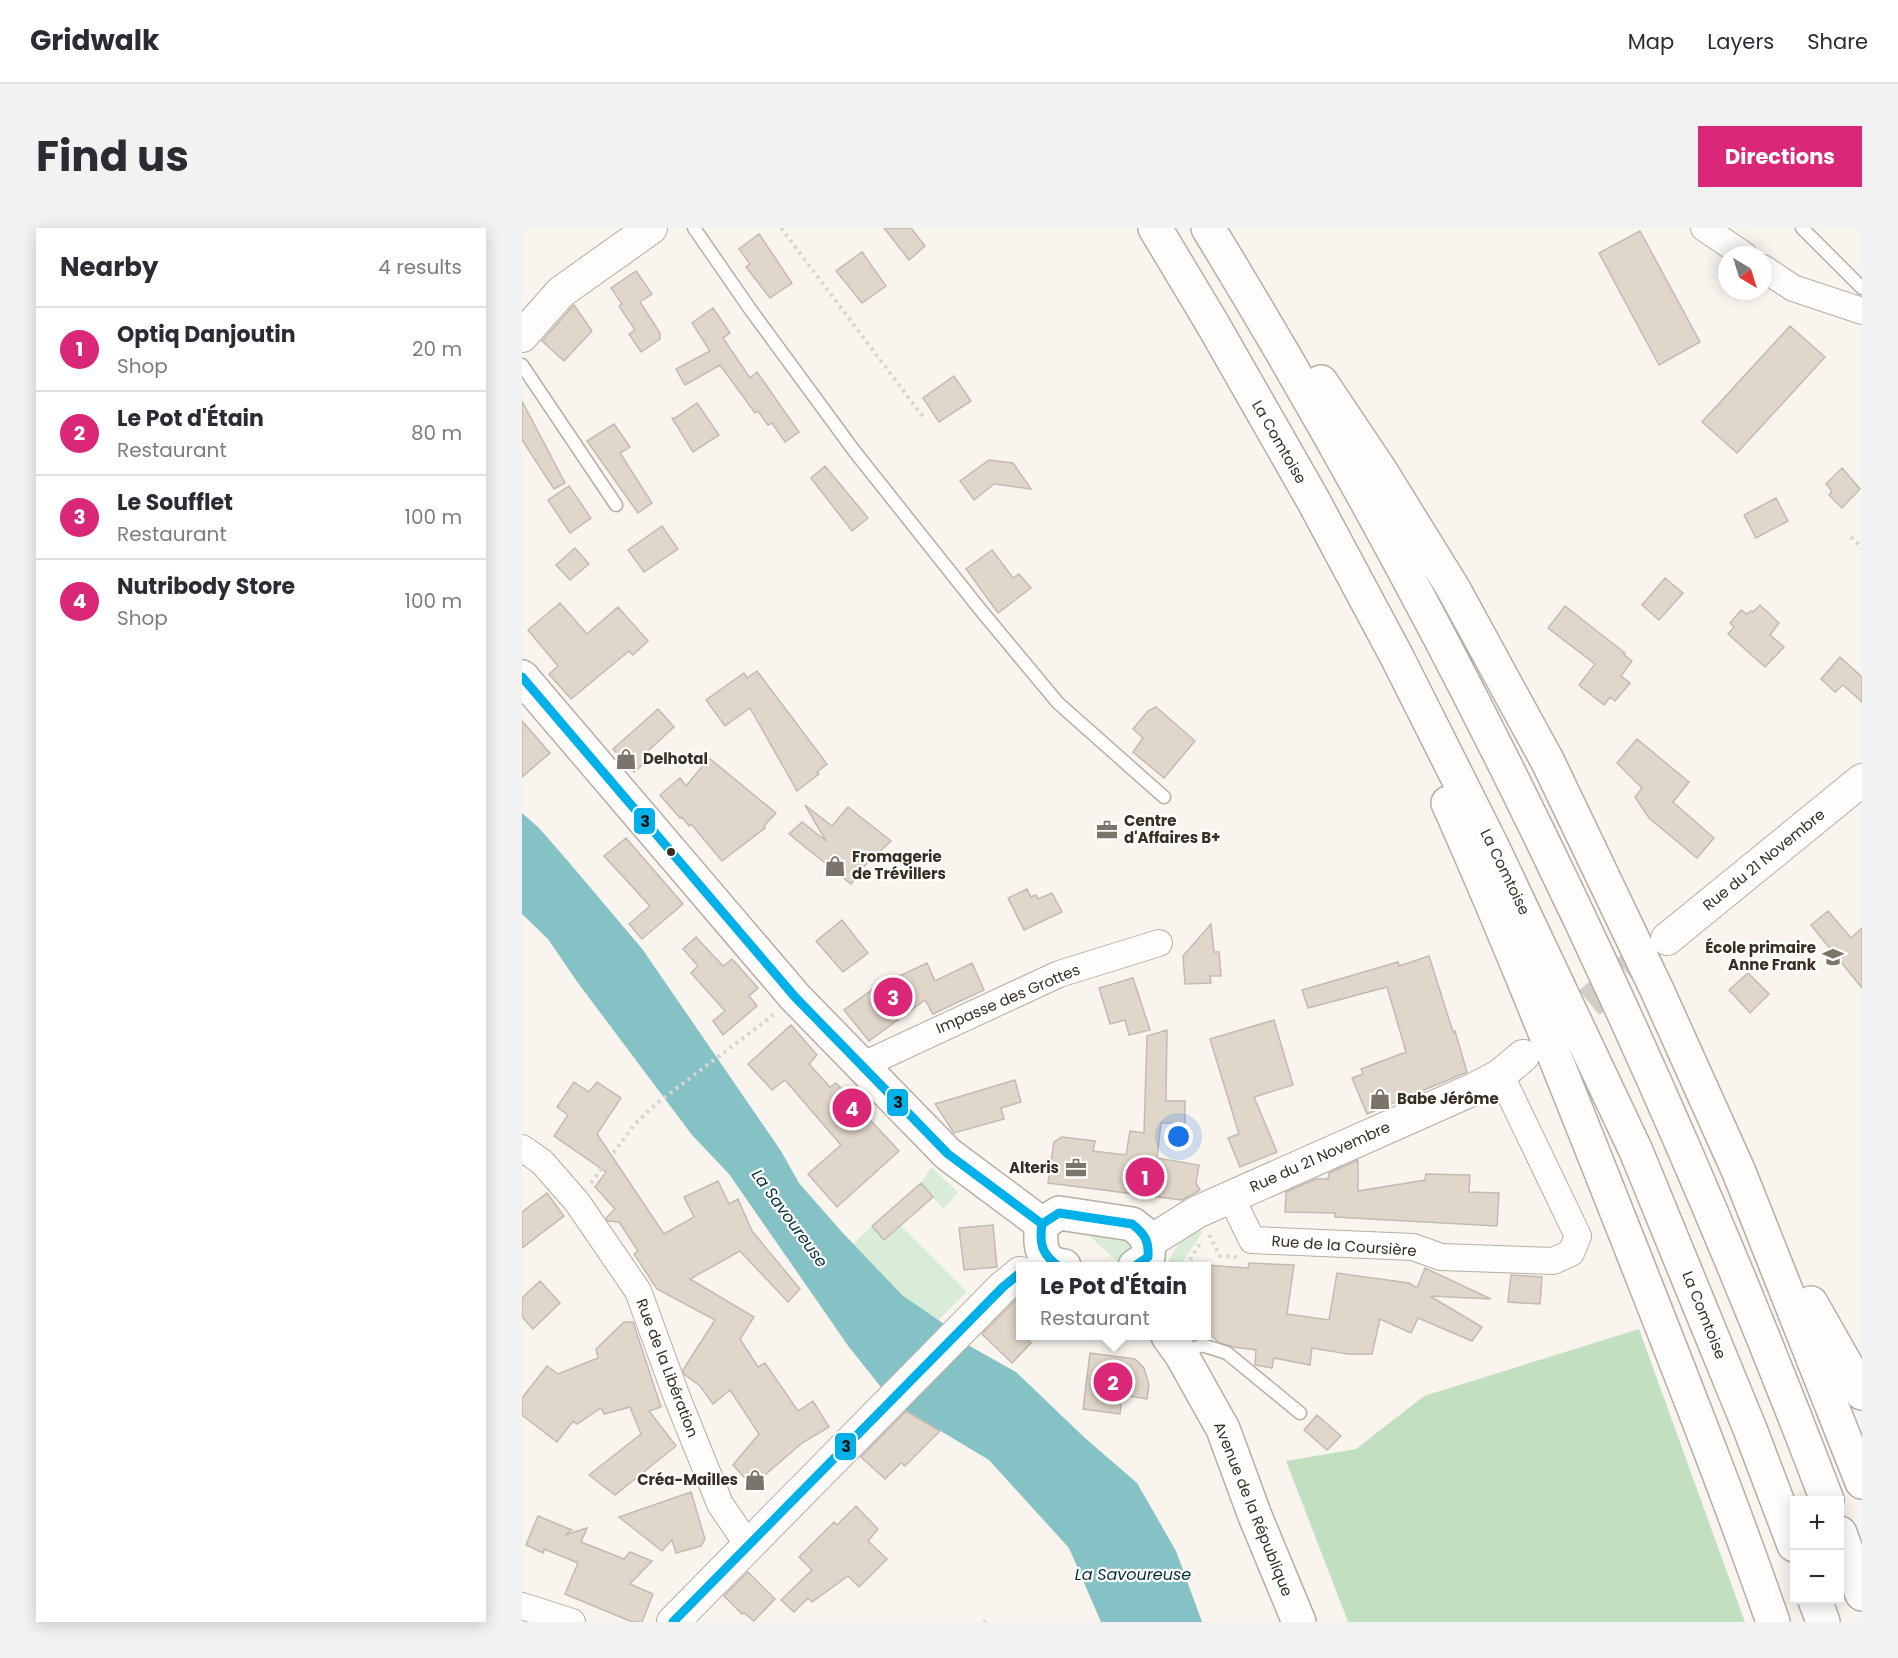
<!DOCTYPE html>
<meta charset="utf-8">
<style>
body{margin:0;font-family:Poppins,sans-serif;background:#f2f2f3;color:#2b2b33}
.controls{position:absolute;right:18px;bottom:18px;display:grid;overflow:hidden;border-radius:0px;box-shadow:0 3px 15px #0003}
.controls button{width:54px;height:54px;display:grid;place-items:center;padding:0;border:0;border-bottom:2px solid #e1e1e2;background:#fff;color:#2b2b33;font:30px sans-serif}
.compass{position:absolute;left:1196px;top:18px;width:54px;height:54px;border-radius:50%;background:#fff;box-shadow:0 3px 15px #0003;rotate:142deg}
.you{position:absolute;left:657px;top:909px;width:21px;height:21px;margin:-15px;border:4px solid #fff;border-radius:50%;background:#1a73e8;box-shadow:0 0 0 9px #1a73e833}
.badge{display:grid;place-items:center;width:39px;height:39px;border-radius:50%;background:#db2777;color:#fff;font-size:20px;font-weight:700}
.pin{position:absolute;translate:-50% -50%;border:3px solid #fff;box-shadow:0 2px 6px #0006}
.popup{position:absolute;left:494px;top:1034px;width:195px;height:78px;box-sizing:border-box;display:grid;place-content:center;border-radius:0px;background:#fff;filter:drop-shadow(0 2px 4px #0005);font-size:20px;white-space:nowrap;color:#7c7c81}
.popup b{font-size:22px;color:#2b2b33}
.popup::after{content:'';position:absolute;left:50%;top:100%;margin-left:-12px;border:12px solid transparent;border-top-color:#fff}
.list{margin:0;padding:0;list-style:none}
h2{display:flex;justify-content:space-between;align-items:center;height:78px;margin:0;padding:0 24px;font-size:26px}
h2 small{font-size:20px;font-weight:400;color:#7c7c81}
.list li{display:grid;grid-template-columns:39px 1fr auto;gap:18px;align-items:center;box-sizing:border-box;height:84px;padding:0 24px;border-top:2px solid #e1e1e2}
.list b{display:block;font-size:22px;white-space:nowrap}
.list p{margin:0;font-size:20px;white-space:nowrap;color:#7c7c81}
.list em{font-size:20px;font-style:normal;color:#7c7c81}
.map{position:relative;flex:none;width:1340px;height:1394px;overflow:hidden;border-radius:0px}
header{display:flex;align-items:center;gap:36px;box-sizing:border-box;height:84px;padding:0 30px;background:#fff;border-bottom:2px solid #e1e1e2}
header strong{font-size:28px}
nav{display:flex;gap:33px;margin-inline-start:auto;font-size:21px}
.intro{display:flex;align-items:center;justify-content:space-between;box-sizing:border-box;height:144px;padding:0 36px}
h1{margin:0;font-size:42px}
.button{padding:15px 27px;border-radius:0px;background:#db2777;color:#fff;font-size:21px;font-weight:700}
main{display:flex;gap:36px;padding:0 36px}
aside{flex:1;background:#fff;border-radius:0px;box-shadow:0 3px 15px #0003}
.map>svg:first-child{display:block}
</style>
<header>
<strong>Gridwalk</strong>
<nav><a>Map</a><a>Layers</a><a>Share</a></nav>
</header>
<div class="intro"><h1>Find us</h1><a class="button">Directions</a></div>
<main>
<aside>
<h2>Nearby<small>4 results</small></h2>
<ul class="list">
<li><span class="badge">1</span><div><b>Optiq Danjoutin</b><p>Shop</p></div><em>20 m</em></li>
<li><span class="badge">2</span><div><b>Le Pot d'Étain</b><p>Restaurant</p></div><em>80 m</em></li>
<li><span class="badge">3</span><div><b>Le Soufflet</b><p>Restaurant</p></div><em>100 m</em></li>
<li><span class="badge">4</span><div><b>Nutribody Store</b><p>Shop</p></div><em>100 m</em></li>
</ul>
</aside>
<div class="map">
<svg width="1340" height="1394" viewBox="0 0 1340 1394">
<rect width="100%" height="100%" fill="#f9f4ee"/>
<path fill="#d9ecd7" d="M 409,939 L 436,964 L 421,981 L 399,955 Z
M 378,997 L 445,1064 L 416,1092 L 380,1067 L 331,1016 L 350,998 L 362,1012 Z
M 556,997 L 607,1012 L 612,1022 L 604,1032 L 593,1032 Z
M 674,997 L 680,1005 L 658,1038 L 645,1038 C 651,1021 661,1010 674,997 Z"/>
<path fill="#c3dfc2" d="M 1117,1101 L 1223,1394 L 826,1394 L 764,1233 L 834,1221 L 902,1168 Z"/>
<path fill="#85c2c5" d="M 0,585 L 17,600 L 45,632 L 121,722 L 259,923 L 277,955 L 319,1003 L 380,1067 L 422,1096 L 444,1116 L 494,1144 L 563,1210 L 615,1255 L 654,1323 L 680,1394 L 579,1394 L 547,1320 L 467,1232 L 382,1181 L 358,1158 L 327,1119 L 207,946 L 170,907 L 56,755 L 26,711 L 0,686 Z"/>
<path fill="#e0d6c9" stroke="#c1bbb3" stroke-width="1.5" d="M 362,0 L 389,0 L 403,18 L 387,32 Z
M 1118,3 L 1178,114 L 1137,137 L 1077,25 Z
M 237,6 L 270,55 L 248,70 L 224,39 L 228,36 L 217,21 Z
M 340,24 L 364,58 L 340,75 L 314,43 Z
M 114,43 L 130,66 L 118,74 L 138,105 L 138,111 L 119,124 L 107,106 L 113,102 L 97,78 L 100,76 L 89,60 Z
M 52,77 L 70,103 L 42,133 L 20,113 Z
M 191,80 L 208,105 L 201,110 L 228,150 L 235,144 L 277,204 L 263,214 L 250,195 L 246,197 L 236,183 L 233,185 L 198,137 L 163,157 L 154,141 L 188,123 L 170,95 Z
M 1268,98 L 1303,129 L 1215,225 L 1180,194 Z
M 432,148 L 449,173 L 417,194 L 401,170 Z
M 0,173 L 43,255 L 32,261 L 0,212 Z
M 175,175 L 197,207 L 171,224 L 150,190 L 153,190 Z
M 92,196 L 108,219 L 98,225 L 130,275 L 116,285 L 65,213 Z
M 467,232 L 491,235 L 509,261 L 472,256 L 452,272 L 438,253 Z
M 303,238 L 346,290 L 330,303 L 289,250 Z
M 1320,240 L 1338,261 L 1320,280 L 1307,267 L 1310,263 L 1304,256 Z
M 47,258 L 69,290 L 48,305 L 26,272 Z
M 1254,270 L 1266,293 L 1234,310 L 1222,287 Z
M 140,298 L 156,321 L 122,344 L 106,322 Z
M 53,320 L 67,336 L 48,352 L 34,337 Z
M 470,322 L 491,350 L 497,346 L 509,360 L 476,385 L 444,341 Z
M 1143,350 L 1161,365 L 1137,392 L 1120,377 Z
M 38,375 L 65,406 L 96,379 L 126,413 L 111,427 L 107,423 L 49,471 L 27,446 L 36,438 L 6,402 Z
M 1238,377 L 1257,395 L 1248,407 L 1262,419 L 1243,439 L 1206,406 L 1212,399 L 1208,395 L 1219,382 L 1225,386 L 1229,383 L 1231,384 Z
M 1043,378 L 1103,425 L 1101,426 L 1110,433 L 1099,448 L 1108,455 L 1093,473 L 1088,469 L 1082,477 L 1057,457 L 1073,436 L 1026,400 Z
M 1318,429 L 1340,449 L 1340,474 L 1321,457 L 1313,464 L 1299,451 Z
M 235,443 L 305,536 L 295,544 L 297,546 L 275,563 L 228,480 L 203,498 L 184,472 L 222,445 L 225,450 Z
M 634,479 L 673,513 L 642,550 L 611,524 L 621,510 L 611,501 L 626,483 Z
M 136,481 L 152,499 L 126,523 L 131,528 L 112,544 L 91,521 Z
M 0,493 L 28,525 L 0,549 Z
M 1115,511 L 1167,554 L 1151,574 L 1192,610 L 1175,630 L 1127,590 L 1113,569 L 1120,560 L 1095,535 Z
M 187,530 L 254,585 L 242,598 L 243,600 L 200,633 L 169,596 L 167,598 L 160,589 L 158,590 L 138,567 L 158,550 L 164,558 Z
M 283,577 L 310,598 L 326,579 L 369,613 L 345,635 L 329,656 L 267,606 L 280,594 L 304,613 Z
M 104,610 L 161,676 L 120,711 L 107,696 L 128,678 L 82,628 Z
M 505,661 L 509,669 L 514,667 L 516,671 L 530,665 L 540,684 L 502,702 L 486,670 Z
M 1306,683 L 1329,710 L 1340,700 L 1340,760 L 1289,697 Z
M 320,692 L 346,725 L 321,744 L 294,713 Z
M 689,696 L 692,724 L 697,724 L 699,748 L 688,748 L 689,755 L 663,756 L 661,728 Z
M 174,709 L 201,738 L 210,731 L 236,760 L 227,768 L 235,778 L 201,807 L 191,793 L 203,783 L 169,745 L 176,738 L 161,721 Z
M 907,728 L 931,804 L 933,803 L 945,844 L 845,886 L 830,850 L 841,846 L 839,841 L 884,824 L 865,759 L 786,780 L 780,762 L 876,734 L 877,738 Z
M 405,735 L 413,753 L 450,735 L 462,762 L 411,786 L 403,772 L 347,813 L 322,782 L 368,749 L 371,751 Z
M 1226,745 L 1247,766 L 1228,785 L 1207,762 Z
M 611,750 L 628,802 L 607,807 L 603,792 L 588,796 L 577,760 Z
M 752,792 L 771,857 L 732,869 L 755,924 L 718,939 L 706,910 L 717,906 L 688,811 Z
M 269,797 L 295,827 L 287,836 L 308,859 L 314,855 L 377,923 L 315,979 L 286,946 L 319,917 L 263,852 L 250,862 L 226,836 Z
M 645,802 L 644,873 L 663,873 L 663,895 L 639,895 L 635,930 L 677,937 L 674,955 L 678,962 L 660,972 L 526,955 L 532,914 L 540,909 L 573,913 L 571,923 L 604,927 L 608,903 L 622,905 L 625,808 Z
M 493,852 L 499,874 L 479,880 L 482,891 L 432,905 L 413,876 Z
M 52,854 L 67,864 L 75,854 L 99,870 L 75,906 L 142,1006 L 172,989 L 162,969 L 196,953 L 207,976 L 216,971 L 230,1003 L 278,1061 L 266,1074 L 218,1023 L 168,1051 L 232,1089 L 218,1111 L 236,1139 L 243,1135 L 276,1183 L 291,1173 L 307,1199 L 280,1215 L 230,1258 L 211,1237 L 237,1206 L 208,1162 L 191,1176 L 178,1158 L 162,1146 L 161,1142 L 193,1092 L 135,1061 L 112,1026 L 116,1023 L 97,994 L 86,993 L 84,990 L 93,981 L 73,959 L 84,944 L 32,908 L 46,887 L 35,879 Z
M 836,932 L 836,963 L 903,952 L 904,946 L 948,947 L 947,964 L 977,965 L 975,998 L 813,989 L 813,985 L 763,984 L 764,964 L 794,951 L 806,951 L 807,945 Z
M 399,955 L 411,969 L 362,1012 L 350,998 Z
M 25,965 L 42,988 L 0,1020 L 0,984 Z
M 471,997 L 475,1039 L 442,1042 L 437,1000 Z
M 727,1035 L 772,1037 L 765,1086 L 807,1092 L 815,1045 L 887,1055 L 895,1060 L 903,1040 L 969,1071 L 908,1068 L 960,1099 L 950,1113 L 896,1090 L 889,1105 L 858,1091 L 850,1126 L 826,1126 L 790,1120 L 788,1137 L 752,1130 L 750,1140 L 733,1137 L 734,1122 L 711,1119 L 696,1114 L 687,1105 L 687,1082 L 684,1082 L 684,1037 L 726,1040 Z
M 989,1047 L 1020,1049 L 1018,1076 L 986,1074 Z
M 18,1053 L 38,1075 L 11,1101 L 0,1089 L 0,1070 Z
M 498,1068 L 498,1107 L 502,1107 L 509,1115 L 490,1135 L 460,1106 Z
M 102,1094 L 111,1094 L 139,1179 L 127,1183 L 154,1218 L 93,1267 L 67,1247 L 119,1206 L 108,1179 L 82,1186 L 79,1180 L 55,1196 L 51,1193 L 35,1214 L 0,1187 L 0,1170 L 25,1138 L 36,1146 L 76,1130 L 74,1121 Z
M 568,1125 L 613,1131 L 622,1140 L 627,1157 L 625,1171 L 600,1167 L 598,1186 L 561,1181 Z
M 384,1183 L 418,1203 L 383,1238 L 379,1235 L 363,1251 L 339,1229 Z
M 795,1187 L 819,1208 L 805,1222 L 782,1202 Z
M 169,1264 L 183,1311 L 179,1318 L 154,1325 L 150,1312 L 140,1323 L 97,1289 Z
M 334,1278 L 356,1301 L 346,1313 L 365,1331 L 337,1359 L 326,1348 L 290,1374 L 286,1370 L 272,1384 L 259,1372 L 290,1342 L 277,1329 L 312,1294 L 315,1297 Z
M 16,1288 L 50,1302 L 43,1307 L 65,1300 L 59,1314 L 102,1331 L 108,1324 L 130,1333 L 108,1356 L 131,1366 L 120,1394 L 110,1394 L 43,1366 L 56,1335 L 22,1321 L 21,1325 L 4,1317 Z
M 226,1344 L 253,1371 L 232,1393 L 222,1385 L 220,1386 L 202,1368 Z"/>
<g fill="none" stroke-linecap="round" stroke-linejoin="round">
<path stroke="#d2cdc6" stroke-width="32" stroke-dasharray="32 16" stroke-linecap="butt" d="M 1030,805 L 1140,715"/>
<defs>
<path id="service" d="M 172,0 L 228,81 L 333,224 L 457,380 L 536,475 L 642,569
M 1280,0 L 1340,60
M 0,137 L 94,277
M 660,1126 L 680,1117 L 705,1125 L 778,1185"/>
<path id="minor" d="M 1182,0 L 1222,27
M 1241,40 L 1271,60 L 1340,83
M 339,838 L 537,746 L 637,715
M 0,920 L 20,934 L 55,974 L 116,1063 L 156,1172 L 198,1276 L 226,1317
M 709,969 L 730,1012 L 891,1019 L 919,1029 L 1031,1033 L 1049,1025 L 1056,1008 L 983,856 L 977,848
M 0,1378 L 50,1394"/>
<path id="tertiary" d="M 0,108 L 39,64 L 129,0
M 1145,711 L 1340,552
M 627,1014 L 675,984 L 952,861 L 977,848 L 1001,828
M 151,1394 L 481,1059 L 498,1045"/>
<path id="primary" d="M 0,449 L 273,769 L 426,926 L 520,996
M 542,1038 C 518,1036 517,1015 520,996 L 537,985 L 610,996 L 619,1003 L 627,1014 L 626,1029 L 613,1038
M 646,1108 L 659,1126 L 701,1201 L 733,1288 L 777,1394"/>
<path id="motorway" d="M 633,0 L 690,95 L 791,272 L 875,429 L 970,618 L 1114,923 L 1228,1201 L 1272,1317
M 686,0 C 931,401 1138,834 1305,1272
M 799,154 L 858,242 L 931,360 L 1026,534 L 1135,762 L 1217,944 L 1340,1254
M 926,575 C 992,723 1051,874 1111,1025 C 1159,1147 1208,1270 1251,1394
M 1289,1075 L 1340,1165
M 1318,1305 L 1340,1366
M 1293,1372 L 1301,1394"/>
</defs>
<use href="#service" stroke="#b4aea6" stroke-width="15"/>
<use href="#minor" stroke="#b4aea6" stroke-width="28"/>
<use href="#tertiary" stroke="#b4aea6" stroke-width="34"/>
<use href="#primary" stroke="#b4aea6" stroke-width="36"/>
<use href="#motorway" stroke="#b4aea6" stroke-width="36"/>
<path stroke="#d7d5d4" stroke-width="4" stroke-dasharray="3 4.5" stroke-linecap="butt" d="M 259,0 L 402,190
M 1329,309 L 1340,320
M 69,955 L 113,896 L 135,875 L 254,785
M 687,1007 L 698,1028 L 715,1029
M 664,1038 L 679,1014
M 461,1394 L 465,1394"/>
<use href="#service" stroke="#fefdfc" stroke-width="12"/>
<use href="#minor" stroke="#fefdfc" stroke-width="26"/>
<use href="#tertiary" stroke="#fefdfc" stroke-width="32"/>
<use href="#primary" stroke="#fefdfc" stroke-width="33"/>
<use href="#motorway" stroke="#fefdfc" stroke-width="33"/>
<defs>
<path id="bus-1" d="M 0,449 L 273,769 L 426,926 L 520,996
M 536,1038 C 520,1026 517,1016 520,996 L 537,985 L 610,996 C 623,1006 627,1013 626,1029 L 613,1038
M 151,1394 L 481,1059 L 498,1045"/>
</defs>
<use href="#bus-1" stroke="#fff" stroke-width="14"/>
<use href="#bus-1" stroke="#00b1e9" stroke-width="9"/>
</g>
<defs>
<symbol id="shop-bare" viewBox="-9 -9 18 18"><path d="M-5-2.5h2.3a2.7 3.5 0 0 1 5.4 0H5L5.5 6h-11ZM-1.5-2.5h3a1.5 2.3 0 0 0-3 0Z" fill="#7b746b" stroke="#fff" stroke-width="2.5" paint-order="stroke"/></symbol>
<symbol id="office-bare" viewBox="-9 -9 18 18"><path d="M-6-3h4V-5.5h4V-3h4V5H-6ZM-1-4.5V-3h2v-1.5ZM-6 0V1H6V0Z" fill="#7b746b" stroke="#fff" stroke-width="2.5" paint-order="stroke"/></symbol>
<symbol id="school-bare" viewBox="-9 -9 18 18"><path d="M0-5L7-2L0 1L-7-2ZM-4 1L0 2.5L4 1V4Q0 6-4 4Z" fill="#7b746b" stroke="#fff" stroke-width="2.5" paint-order="stroke"/></symbol>
</defs>
<g fill-rule="evenodd">
<use href="#shop-bare" x="89" y="516" width="30" height="30"/>
<use href="#office-bare" x="570" y="587" width="30" height="30"/>
<use href="#shop-bare" x="298" y="623" width="30" height="30"/>
<use href="#school-bare" x="1296" y="714" width="30" height="30"/>
<use href="#shop-bare" x="843" y="856" width="30" height="30"/>
<use href="#office-bare" x="539" y="925" width="30" height="30"/>
<use href="#shop-bare" x="218" y="1237" width="30" height="30"/>
</g>
<circle fill="#372f24" stroke="#fff" stroke-width="2" cx="149" cy="624" r="5"/>
<g text-anchor="middle" stroke-width="4.5" stroke-linejoin="round" paint-order="stroke">
<g font-size="15" fill="#372f24" stroke="#fff">
<text transform="translate(757 214) rotate(60)" y="5">La Comtoise</text>
<text transform="translate(1242 632) rotate(-39)" y="5">Rue du 21 Novembre</text>
<text transform="translate(983 644) rotate(64)" y="5">La Comtoise</text>
<text transform="translate(486 771) rotate(-23)" y="5">Impasse des Grottes</text>
<text transform="translate(798 929) rotate(-24)" y="5">Rue du 21 Novembre</text>
<text transform="translate(822 1018) rotate(4)" y="5">Rue de la Coursière</text>
<text transform="translate(1182 1087) rotate(68)" y="5">La Comtoise</text>
<text transform="translate(145 1140) rotate(69)" y="5">Rue de la Libération</text>
<text transform="translate(731 1281) rotate(68)" y="5">Avenue de la République</text>
</g>
<g font-size="15" font-weight="bold" fill="#372f24" stroke="#fff" text-anchor="start">
<text x="121" y="536">Delhotal</text>
<text x="602" y="598">Centre<tspan x="602" dy="17">d'Affaires B+</tspan></text>
<text x="330" y="634">Fromagerie<tspan x="330" dy="17">de Trévillers</tspan></text>
<text x="1294" y="725" text-anchor="end">École primaire<tspan x="1294" dy="17">Anne Frank</tspan></text>
<text x="875" y="876">Babe Jérôme</text>
<text x="537" y="945" text-anchor="end">Alteris</text>
<text x="216" y="1257" text-anchor="end">Créa-Mailles</text>
</g>
<g font-size="16" font-style="italic" fill="#023033" stroke="#fff">
<text transform="translate(268 990) rotate(54)" y="6">La Savoureuse</text>
<text x="611" y="1352">La Savoureuse</text>
</g>
</g>
<g stroke="#fff" stroke-width="2">
<rect x="111" y="579" width="23" height="28" rx="6" fill="#00b1e9"/>
<rect x="364" y="860" width="23" height="29" rx="6" fill="#00b1e9"/>
<rect x="312" y="1204" width="23" height="29" rx="6" fill="#00b1e9"/>
</g>
<g font-size="16" text-anchor="middle" font-weight="bold" fill="#111">
<text x="123" y="599">3</text>
<text x="376" y="880">3</text>
<text x="324" y="1224">3</text>
</g>
</svg>
<div class="controls">
<button>+</button>
<button>−</button>
</div>
<svg class="compass" viewBox="-18 -18 36 36"><path d="M0-13l5 13h-10z" fill="#e53935"/><path d="M0 13l5-13h-10z" fill="#7c7c81"/></svg>
<div class="you"></div>
<div class="pin badge" style="left:623px;top:949px">1</div>
<div class="pin badge" style="left:591px;top:1154px">2</div>
<div class="popup"><b>Le Pot d'Étain</b>Restaurant</div>
<div class="pin badge" style="left:371px;top:769px">3</div>
<div class="pin badge" style="left:330px;top:880px">4</div>
</div>
</main>
